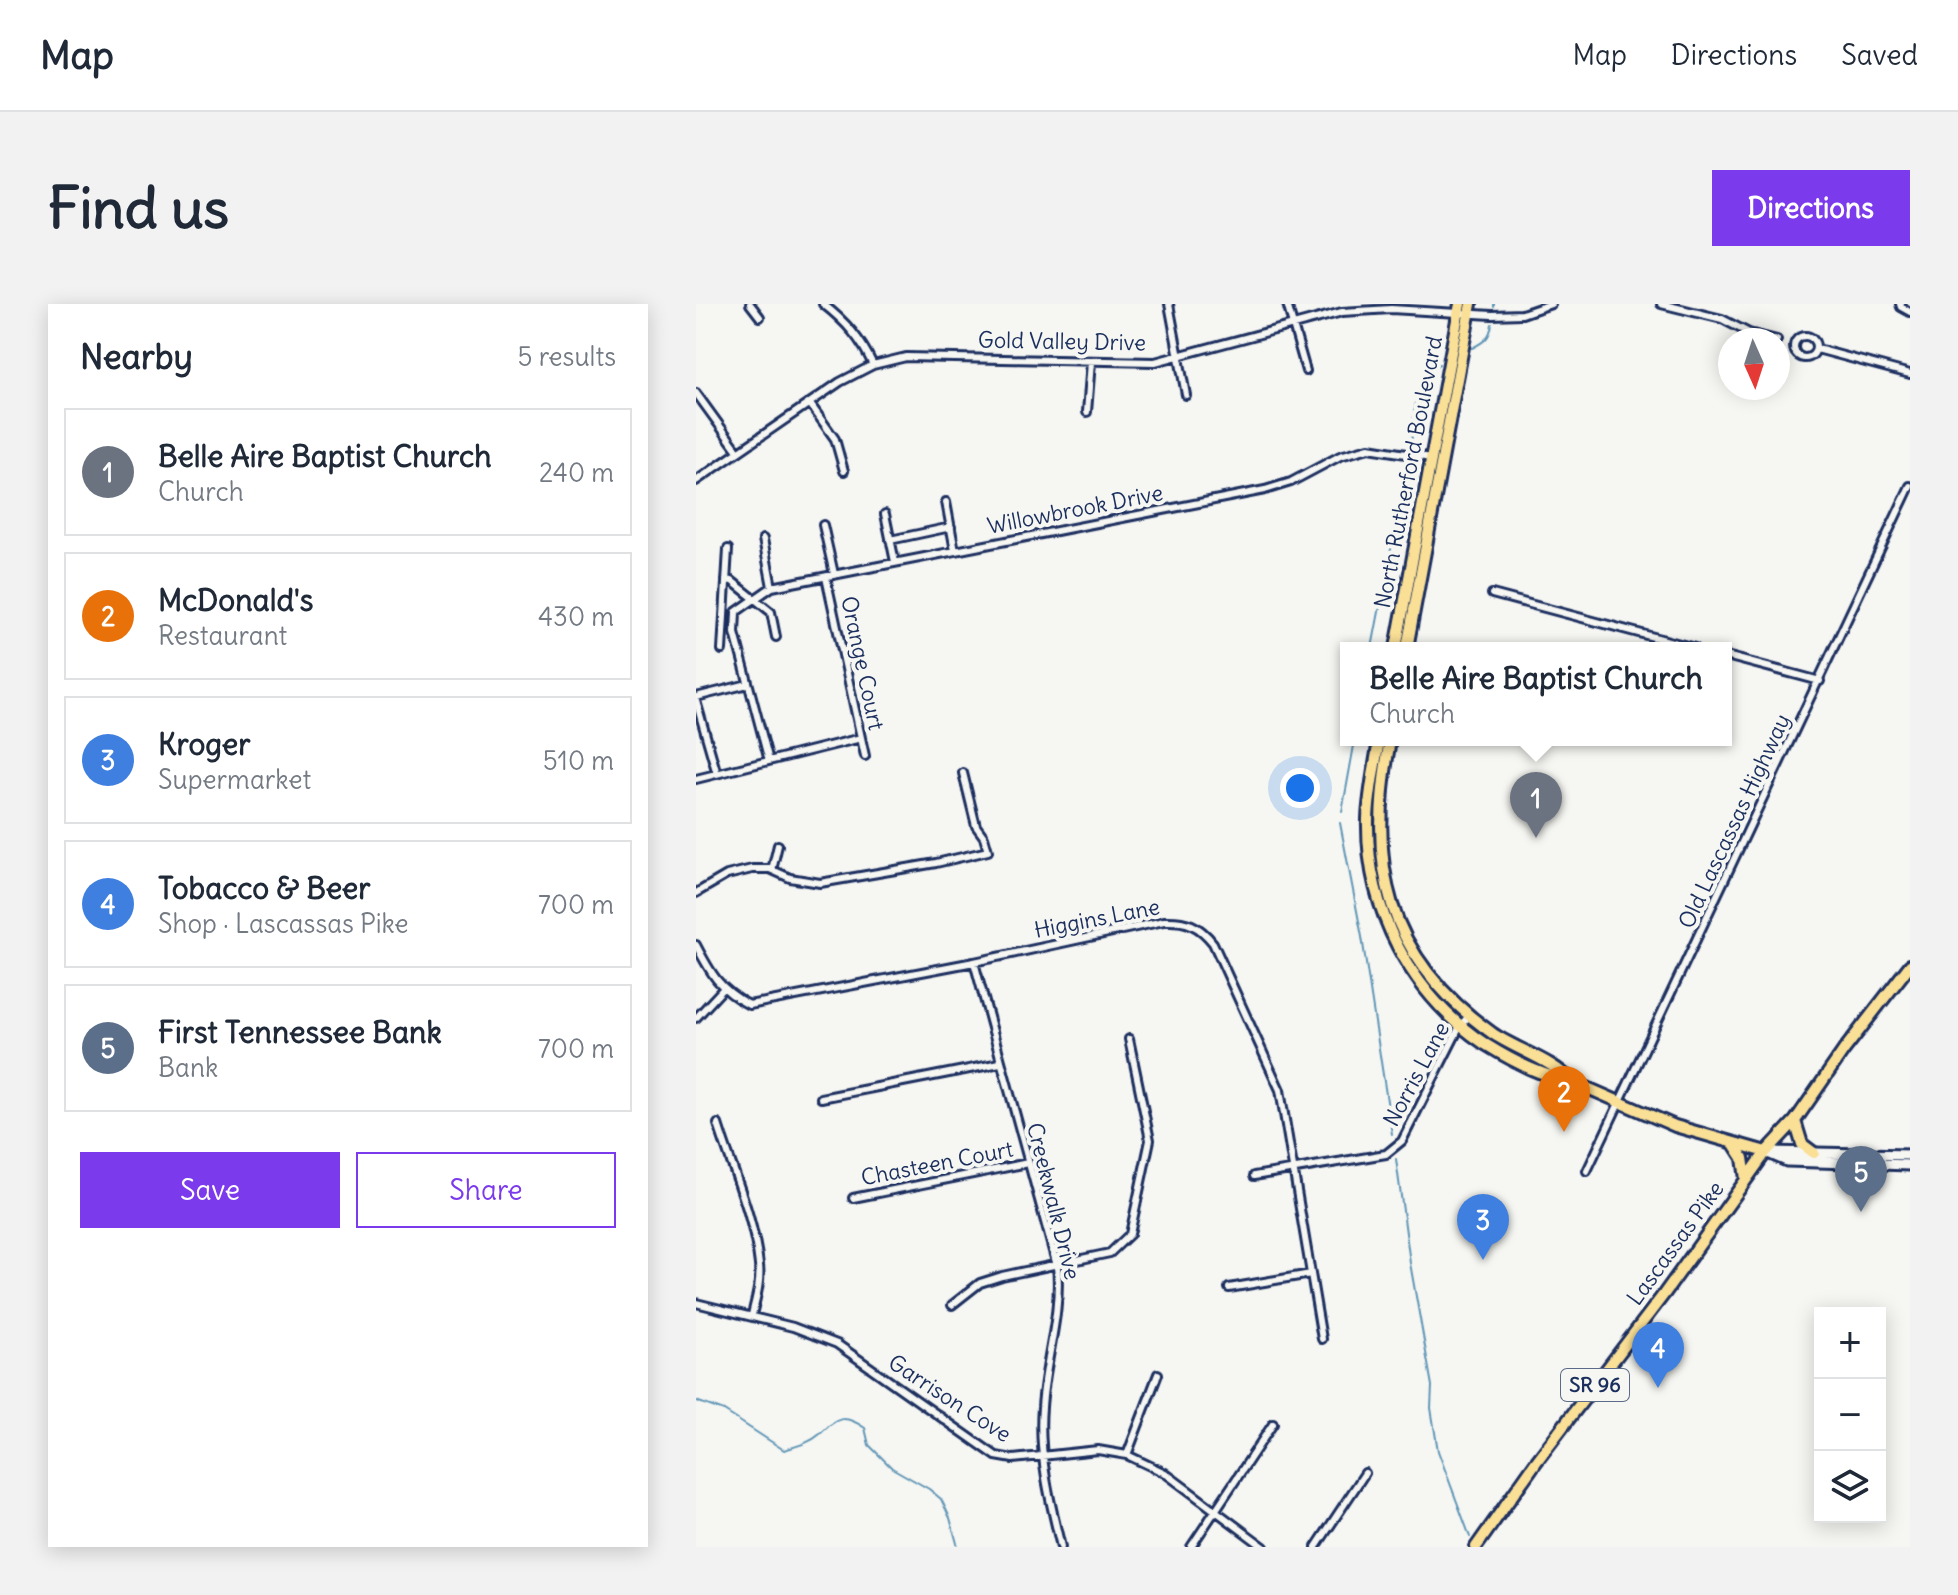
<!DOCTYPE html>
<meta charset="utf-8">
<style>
body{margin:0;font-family:Delius,sans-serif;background:#f2f2f3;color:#1f2937}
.controls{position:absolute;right:24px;bottom:24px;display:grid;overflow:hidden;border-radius:0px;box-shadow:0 4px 20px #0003}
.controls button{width:72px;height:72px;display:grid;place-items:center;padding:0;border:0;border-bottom:2px solid #e0e1e3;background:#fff;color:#1f2937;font:40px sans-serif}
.compass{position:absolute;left:1022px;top:24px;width:72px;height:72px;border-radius:50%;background:#fff;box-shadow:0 4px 20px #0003;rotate:177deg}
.you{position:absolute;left:604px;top:484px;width:28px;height:28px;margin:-20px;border:6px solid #fff;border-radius:50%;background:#1a73e8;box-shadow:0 0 0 12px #1a73e833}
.badge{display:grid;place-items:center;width:52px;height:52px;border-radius:50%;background:#7c3aed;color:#fff;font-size:26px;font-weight:700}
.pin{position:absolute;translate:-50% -66px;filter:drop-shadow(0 2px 4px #0008)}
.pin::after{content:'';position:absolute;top:42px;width:28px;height:24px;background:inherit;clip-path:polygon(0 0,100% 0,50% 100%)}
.popup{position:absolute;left:644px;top:338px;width:392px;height:104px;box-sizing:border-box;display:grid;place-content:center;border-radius:0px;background:#fff;filter:drop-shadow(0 2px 6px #0005);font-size:26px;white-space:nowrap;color:#747a83}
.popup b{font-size:30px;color:#1f2937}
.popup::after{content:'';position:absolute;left:50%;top:100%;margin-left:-16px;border:16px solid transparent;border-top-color:#fff}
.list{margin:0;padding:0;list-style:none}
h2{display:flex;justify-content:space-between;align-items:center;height:104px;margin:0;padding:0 32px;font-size:34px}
h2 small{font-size:26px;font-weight:400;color:#747a83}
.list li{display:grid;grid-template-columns:52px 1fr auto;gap:24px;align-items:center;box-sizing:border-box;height:128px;margin:0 16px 16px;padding:0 16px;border:2px solid #e0e1e3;border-radius:0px}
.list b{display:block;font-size:30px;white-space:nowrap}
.list p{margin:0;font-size:26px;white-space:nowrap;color:#747a83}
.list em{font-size:26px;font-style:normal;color:#747a83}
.actions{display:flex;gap:16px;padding:24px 32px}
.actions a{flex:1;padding:18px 0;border:2px solid #7c3aed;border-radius:0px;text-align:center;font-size:28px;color:#7c3aed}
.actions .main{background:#7c3aed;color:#fff}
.icon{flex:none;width:44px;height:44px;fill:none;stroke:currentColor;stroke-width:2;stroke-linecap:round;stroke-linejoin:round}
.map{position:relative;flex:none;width:1214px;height:1243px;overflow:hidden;border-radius:0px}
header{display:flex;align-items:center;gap:48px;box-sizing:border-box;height:112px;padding:0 40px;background:#fff;border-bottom:2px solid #e0e1e3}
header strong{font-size:38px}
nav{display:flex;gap:44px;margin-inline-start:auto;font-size:28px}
.intro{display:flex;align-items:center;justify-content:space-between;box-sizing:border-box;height:192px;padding:0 48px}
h1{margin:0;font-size:56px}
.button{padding:20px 36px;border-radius:0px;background:#7c3aed;color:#fff;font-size:28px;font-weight:700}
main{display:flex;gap:48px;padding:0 48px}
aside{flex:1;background:#fff;border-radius:0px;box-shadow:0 4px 20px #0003}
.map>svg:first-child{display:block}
</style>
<header>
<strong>Map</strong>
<nav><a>Map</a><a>Directions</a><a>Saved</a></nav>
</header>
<div class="intro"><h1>Find us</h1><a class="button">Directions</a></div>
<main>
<aside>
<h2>Nearby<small>5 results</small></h2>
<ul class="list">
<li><span class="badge" style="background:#6b7280">1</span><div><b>Belle Aire Baptist Church</b><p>Church</p></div><em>240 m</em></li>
<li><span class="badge" style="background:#e8710a">2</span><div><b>McDonald's</b><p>Restaurant</p></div><em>430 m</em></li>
<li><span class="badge" style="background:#3f7fe0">3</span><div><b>Kroger</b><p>Supermarket</p></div><em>510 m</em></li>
<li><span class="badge" style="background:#3f7fe0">4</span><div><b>Tobacco &amp; Beer</b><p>Shop · Lascassas Pike</p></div><em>700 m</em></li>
<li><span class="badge" style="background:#5c6f8a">5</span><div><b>First Tennessee Bank</b><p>Bank</p></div><em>700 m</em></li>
</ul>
<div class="actions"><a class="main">Save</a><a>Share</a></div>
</aside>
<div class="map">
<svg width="1214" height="1243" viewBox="0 0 1214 1243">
<rect width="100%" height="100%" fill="#f6f6f2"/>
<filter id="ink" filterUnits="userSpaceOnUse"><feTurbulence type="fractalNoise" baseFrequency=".0125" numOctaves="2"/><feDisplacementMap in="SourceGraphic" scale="16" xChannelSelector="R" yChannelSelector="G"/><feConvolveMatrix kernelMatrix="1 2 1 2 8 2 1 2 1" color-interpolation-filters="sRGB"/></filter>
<g filter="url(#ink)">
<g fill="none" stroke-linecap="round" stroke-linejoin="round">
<path stroke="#6297b7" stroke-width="2" d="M 798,3 L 798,0
M 776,44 C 788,38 794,34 796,20
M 715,141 C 718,115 717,73 743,60
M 676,344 L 712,157
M 646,508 L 659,436
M 644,519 L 666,633 L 696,830
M 700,855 L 714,959 L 736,1082 L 735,1104 L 742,1147 L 774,1233
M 0,1097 L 28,1107 L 88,1146 C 101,1142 114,1139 124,1130 C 141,1114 147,1109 169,1124 L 173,1141 L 196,1164 L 233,1185 L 245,1195 L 254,1214 L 262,1243"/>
<defs>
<path id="street" d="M 54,0 L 64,13
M 127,0 C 150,18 165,35 177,61
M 473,0 L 490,91
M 591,0 L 610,67
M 965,0 L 1026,15 L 1053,29 L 1081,36
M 1204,0 L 1205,3 L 1214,8
M1098 43a11 11 0 1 1 22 0a11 11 0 1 1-22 0Z
M 1121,45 L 1214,70
M 0,89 L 42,147
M 114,100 L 139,135 L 148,167
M 391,108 L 395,58
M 0,177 L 144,78 L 177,61 L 210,53 L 459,58 L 646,8 L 695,5 L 796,11 L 826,10 L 855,0
M 250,198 L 259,247
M 189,210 L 199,258
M 127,221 L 138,270
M 67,235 L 76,283
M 194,236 L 255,223
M 130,273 L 169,452
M 30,276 L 36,277 L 75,308 L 80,333
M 796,290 L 999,344
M 26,346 L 32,245
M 1030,352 L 1124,377
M 0,393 L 52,380
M 0,397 L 21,470
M 73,457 L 39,329 L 40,308 L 76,283 L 569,186 L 595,178 L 644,152 L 673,144 L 735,154
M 0,475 L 165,434
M 76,566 L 82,541
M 0,589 L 31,571 L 56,565 L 74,565 L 94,574 L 124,579 L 240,559 L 292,547 L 288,533 L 280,522 L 267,469
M 0,641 C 15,670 24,686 53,701 L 278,658 L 468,617 C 490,616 503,621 517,639 L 584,786 L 626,1035
M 278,658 L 361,962 C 366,1010 349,1056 346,1103 C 342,1149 354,1198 365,1243
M 0,714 L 27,685
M 125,794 L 304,759
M 22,820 C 36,865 58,913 63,961 C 65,978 60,994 56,1011
M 891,867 L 1214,182
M 558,872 L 690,850 L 706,837 L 764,722 L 773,712
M 157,894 L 332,859
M 533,984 L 615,970
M 0,999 L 97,1023 L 141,1040 L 300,1152 L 317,1155 L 402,1146 L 431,1151 L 469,1169 L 568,1243
M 256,1001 L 284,979 L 306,972 L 414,949 L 434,930 L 454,836 L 433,735
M 431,1151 L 462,1070
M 495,1243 L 577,1120
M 620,1243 L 669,1169"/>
<path id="secondary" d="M 1070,848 L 1091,857 L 1214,861
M 1073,848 L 1214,851"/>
<path id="primary" d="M 700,344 L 764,0
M 711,344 L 775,0
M 683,436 C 679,462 673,489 672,515 C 670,605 715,691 789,740 C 813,755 845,773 873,776 L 979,822 L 1070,848
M 694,436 C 671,560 688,652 796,729 C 815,743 862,759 873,776
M 1099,817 L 1106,840 L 1118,849
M 1038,840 L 1047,854 L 1050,875
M 780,1243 L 840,1158 L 968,990 L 1070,848 L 1099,817 L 1148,746 L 1214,661"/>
</defs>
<use href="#street" stroke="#1b2f5e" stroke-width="12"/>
<use href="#secondary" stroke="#1b2f5e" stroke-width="15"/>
<use href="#primary" stroke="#1b2f5e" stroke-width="16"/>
<use href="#street" stroke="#f6f6f2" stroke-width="6"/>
<use href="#secondary" stroke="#f6f6f2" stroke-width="9"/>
<use href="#primary" stroke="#fadf96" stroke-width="10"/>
</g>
</g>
<g text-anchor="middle" stroke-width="8" stroke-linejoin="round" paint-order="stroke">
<rect fill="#f6f6f2" stroke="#5d6b8a" stroke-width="2" x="865" y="1065" width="68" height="32" rx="6"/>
<g font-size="20" font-weight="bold" fill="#1b2f5e">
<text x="899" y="1088">SR 96</text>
</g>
<g font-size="22" fill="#1b2f5e" stroke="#f6f6f2">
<text transform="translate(366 37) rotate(1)" y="8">Gold Valley Drive</text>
<text transform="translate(712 168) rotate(-79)" y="8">North Rutherford Boulevard</text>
<text transform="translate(379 205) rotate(-11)" y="8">Willowbrook Drive</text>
<text transform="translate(167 359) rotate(78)" y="8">Orange Court</text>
<text transform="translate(1038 517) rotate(-65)" y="8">Old Lascassas Highway</text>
<text transform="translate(401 614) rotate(-11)" y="8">Higgins Lane</text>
<text transform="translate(720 770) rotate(-62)" y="8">Norris Lane</text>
<text transform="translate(241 859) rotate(-11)" y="8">Chasteen Court</text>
<text transform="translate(358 897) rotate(76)" y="8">Creekwalk Drive</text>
<text transform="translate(979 939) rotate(-54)" y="8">Lascassas Pike</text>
<text transform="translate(254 1094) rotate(33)" y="8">Garrison Cove</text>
</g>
</g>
</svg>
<div class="controls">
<button>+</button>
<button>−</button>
<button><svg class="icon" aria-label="layers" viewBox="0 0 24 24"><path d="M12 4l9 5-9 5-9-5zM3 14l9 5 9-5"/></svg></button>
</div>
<svg class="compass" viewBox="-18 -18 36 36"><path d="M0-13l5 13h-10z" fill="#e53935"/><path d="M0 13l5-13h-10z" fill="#747a83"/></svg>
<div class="you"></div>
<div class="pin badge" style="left:840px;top:534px;background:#6b7280">1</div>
<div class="popup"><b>Belle Aire Baptist Church</b>Church</div>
<div class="pin badge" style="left:868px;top:828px;background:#e8710a">2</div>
<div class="pin badge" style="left:787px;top:956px;background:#3f7fe0">3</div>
<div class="pin badge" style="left:962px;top:1084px;background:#3f7fe0">4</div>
<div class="pin badge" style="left:1165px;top:908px;background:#5c6f8a">5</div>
</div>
</main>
